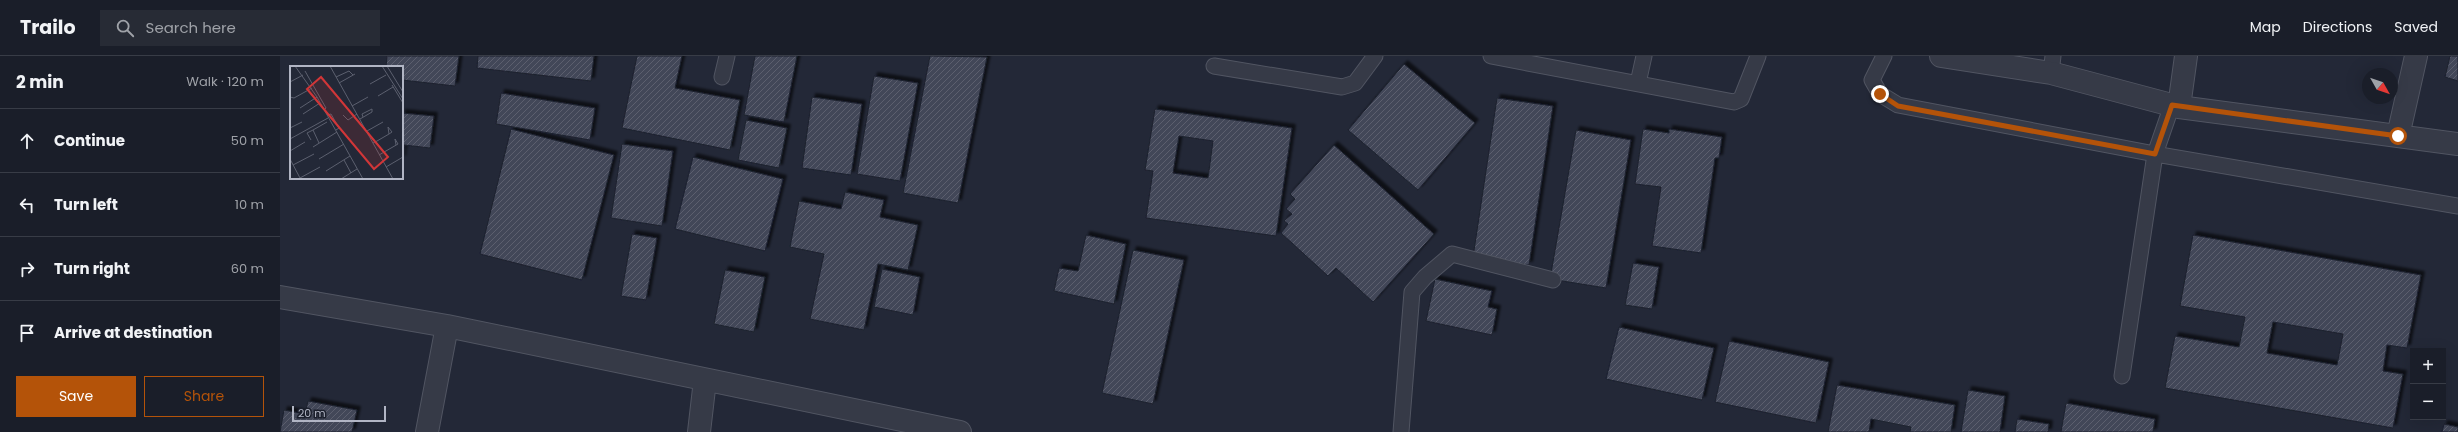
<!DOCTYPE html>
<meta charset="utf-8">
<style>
body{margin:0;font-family:Poppins,sans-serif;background:#272b35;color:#f1f3f6}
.controls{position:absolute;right:12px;bottom:12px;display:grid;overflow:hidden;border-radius:0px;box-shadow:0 4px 16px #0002}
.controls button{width:36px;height:36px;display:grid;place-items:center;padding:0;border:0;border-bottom:1px solid #383c46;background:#1a1e29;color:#f1f3f6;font:20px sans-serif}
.compass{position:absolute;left:2082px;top:12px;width:36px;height:36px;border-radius:50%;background:#1a1e29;box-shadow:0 4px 16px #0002;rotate:130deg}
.scale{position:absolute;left:12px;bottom:10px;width:94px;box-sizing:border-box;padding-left:4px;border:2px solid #b1b5c4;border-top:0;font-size:11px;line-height:14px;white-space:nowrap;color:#b1b5c4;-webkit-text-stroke:3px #1b1f2c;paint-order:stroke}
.stop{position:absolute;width:12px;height:12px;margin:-9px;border:3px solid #b45309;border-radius:50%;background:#fff}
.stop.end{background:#b45309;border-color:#fff;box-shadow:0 1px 4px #0008}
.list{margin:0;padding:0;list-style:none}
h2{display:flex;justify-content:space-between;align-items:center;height:52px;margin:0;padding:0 16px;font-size:17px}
h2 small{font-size:13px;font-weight:400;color:#9fa2a8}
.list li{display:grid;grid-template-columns:26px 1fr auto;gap:12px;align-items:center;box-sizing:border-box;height:64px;padding:0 16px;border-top:1px solid #383c46}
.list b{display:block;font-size:15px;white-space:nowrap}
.list em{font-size:13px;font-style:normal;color:#9fa2a8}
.actions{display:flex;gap:8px;padding:12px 16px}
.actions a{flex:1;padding:9px 0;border:1px solid #b45309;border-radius:0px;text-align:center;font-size:14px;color:#b45309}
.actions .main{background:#b45309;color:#fff}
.icon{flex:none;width:22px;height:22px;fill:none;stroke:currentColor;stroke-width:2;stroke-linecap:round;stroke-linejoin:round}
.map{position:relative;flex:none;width:2178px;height:376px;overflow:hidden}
header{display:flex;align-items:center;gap:24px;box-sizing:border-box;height:56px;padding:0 20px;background:#1a1e29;border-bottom:1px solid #383c46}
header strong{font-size:19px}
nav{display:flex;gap:22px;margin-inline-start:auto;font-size:14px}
.search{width:280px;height:36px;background:#272b35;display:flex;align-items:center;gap:10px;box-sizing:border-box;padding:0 14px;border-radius:0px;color:#9fa2a8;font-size:15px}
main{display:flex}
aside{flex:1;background:#1a1e29}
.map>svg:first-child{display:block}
</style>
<header>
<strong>Trailo</strong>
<div class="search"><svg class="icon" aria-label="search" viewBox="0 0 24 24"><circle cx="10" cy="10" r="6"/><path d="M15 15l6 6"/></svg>Search here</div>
<nav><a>Map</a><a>Directions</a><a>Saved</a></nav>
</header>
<main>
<aside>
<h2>2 min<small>Walk · 120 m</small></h2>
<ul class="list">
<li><svg class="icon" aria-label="ahead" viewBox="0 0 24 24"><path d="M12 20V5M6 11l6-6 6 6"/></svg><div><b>Continue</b></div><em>50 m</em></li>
<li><svg class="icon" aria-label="left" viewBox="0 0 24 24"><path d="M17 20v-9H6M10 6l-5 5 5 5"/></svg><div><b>Turn left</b></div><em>10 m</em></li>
<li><svg class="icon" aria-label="right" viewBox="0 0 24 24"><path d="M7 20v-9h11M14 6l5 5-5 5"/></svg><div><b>Turn right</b></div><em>60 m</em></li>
<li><svg class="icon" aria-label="arrive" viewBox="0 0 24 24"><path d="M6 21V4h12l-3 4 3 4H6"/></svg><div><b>Arrive at destination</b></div></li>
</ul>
<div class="actions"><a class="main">Save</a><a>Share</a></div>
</aside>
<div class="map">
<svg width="2178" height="376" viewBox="0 0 2178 376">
<defs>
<pattern id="building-hatch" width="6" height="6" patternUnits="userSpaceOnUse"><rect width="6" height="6" fill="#424758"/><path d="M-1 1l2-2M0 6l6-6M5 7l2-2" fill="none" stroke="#5b5f6e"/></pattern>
<filter id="shadow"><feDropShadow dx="3.5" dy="-3.5" stdDeviation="1" flood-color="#0009"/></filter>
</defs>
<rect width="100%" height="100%" fill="#232837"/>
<path fill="url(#building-hatch)" stroke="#1d212e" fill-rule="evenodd" filter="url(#shadow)" d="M 107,0 L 179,0 L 175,30 L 122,24 L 122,11 L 106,11 Z
M 198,0 L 314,0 L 311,25 L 197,12 Z
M 357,0 L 402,0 L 395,32 L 460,44 L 450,94 L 342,72 Z
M 475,0 L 517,0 L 504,66 L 464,59 Z
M 650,0 L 707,1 L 678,147 L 623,137 Z
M 2170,0 L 2178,0 L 2178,25 L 2165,21 Z
M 1124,8 L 1195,67 L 1138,134 L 1068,74 Z
M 594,20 L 638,27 L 620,125 L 577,118 Z
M 221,37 L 315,52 L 310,84 L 216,68 Z
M 532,41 L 582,48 L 571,119 L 522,112 Z
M 1217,42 L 1273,50 L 1249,209 L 1193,201 Z
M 875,53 L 1012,72 L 996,180 L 866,162 L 873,115 L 865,114 ZM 899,80 L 933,85 L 928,122 L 893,117 Z
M 122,57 L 154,60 L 150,92 L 124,89 L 122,103 Z
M 466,64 L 507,72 L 499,112 L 458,104 Z
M 231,73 L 334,99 L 302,224 L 200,198 Z
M 1363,73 L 1389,77 L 1389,73 L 1442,81 L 1439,102 L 1435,102 L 1421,197 L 1372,190 L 1381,131 L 1355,128 Z
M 1296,74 L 1351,84 L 1326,232 L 1270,223 Z
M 342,88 L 393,95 L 382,170 L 331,162 Z
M 1054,89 L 1154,178 L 1093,246 L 1056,212 L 1048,220 L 1001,177 L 1008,168 L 1004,165 L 1012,158 L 1006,153 L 1015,143 L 1010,138 Z
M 413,101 L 503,123 L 485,195 L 395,173 Z
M 565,136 L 604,144 L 600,161 L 638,169 L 628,214 L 598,208 L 584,274 L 530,263 L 544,198 L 510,191 L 519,145 L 561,153 Z
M 352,178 L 377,182 L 366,244 L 341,240 Z
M 806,179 L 846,188 L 834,248 L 774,235 L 779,212 L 798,215 Z
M 1913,179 L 2141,219 L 2127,292 L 2107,289 L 2103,315 L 2123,318 L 2113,372 L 1885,332 L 1895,280 L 1959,291 L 1965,261 L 1900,250 ZM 1993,266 L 2063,278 L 2057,309 L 1987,297 Z
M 853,194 L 904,204 L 873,348 L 822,337 Z
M 1353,207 L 1379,211 L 1372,253 L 1345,249 Z
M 602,213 L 640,221 L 633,259 L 594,251 Z
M 445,214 L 485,221 L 474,276 L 434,268 Z
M 1155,223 L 1212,235 L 1208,251 L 1217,253 L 1212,279 L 1146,265 Z
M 1339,271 L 1434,292 L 1422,344 L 1326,323 Z
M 1449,285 L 1549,306 L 1536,367 L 1435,346 Z
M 1557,329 L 1675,349 L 1671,376 L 1630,376 L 1631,371 L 1591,363 L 1589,376 L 1548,376 Z
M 1688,334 L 1725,340 L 1720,376 L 1681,376 Z
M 28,345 L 77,354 L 72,376 L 0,376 L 4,354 L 25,358 Z
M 1786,347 L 1875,363 L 1873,376 L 1781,376 Z
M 1737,363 L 1769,368 L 1768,376 L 1735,376 Z
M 2164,368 L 2178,371 L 2178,376 L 2162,376 Z"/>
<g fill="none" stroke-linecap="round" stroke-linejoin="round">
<defs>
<path id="lane" d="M 1211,0 L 1454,46 L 1461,43 L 1478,0
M 1604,0 L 1592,24 L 1600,38 L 1618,49 L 1875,98 L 2178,150
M 934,10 L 1062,31 L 1075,27 L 1095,0
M 1771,17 L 1773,0
M 442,21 L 447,0
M 1358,27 L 1364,0
M 1842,320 L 1875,98 L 1892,49
M 1121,376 L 1132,236 L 1145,221 L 1172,198 L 1273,224"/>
<path id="street" d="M 1661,0 L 1771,17 L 1899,51 L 2178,88
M 1899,51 L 1906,0
M 2118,80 L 2136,0
M 0,241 L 167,270 L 680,376
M 147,376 L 167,270
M 419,376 L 425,324"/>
</defs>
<use href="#lane" stroke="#515562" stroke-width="17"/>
<use href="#street" stroke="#515562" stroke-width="24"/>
<use href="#lane" stroke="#363a47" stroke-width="15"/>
<use href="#street" stroke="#363a47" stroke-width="22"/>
</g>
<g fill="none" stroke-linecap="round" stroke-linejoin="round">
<path stroke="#b45309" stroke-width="5" d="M 1600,38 L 1618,50 L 1875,98 L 1892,49 L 2118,80"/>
</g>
<g transform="translate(10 10)">
<rect width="113" height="113" fill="#232837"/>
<path fill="none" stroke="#5c606f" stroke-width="1" d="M 5,0 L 27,31 L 73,113M 40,0 L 103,113M 92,0 L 113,33M 97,0 L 113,26M 15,5 L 36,42 L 34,44M 46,11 L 59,5 L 63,9M 0,16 L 13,9M 49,17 L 65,8M 80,18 L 96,9M 102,19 L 113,37M 88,30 L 103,21M 0,31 L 4,32 L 22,22M 62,40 L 78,31M 10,42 L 27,31M 13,48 L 30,37M 37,49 L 41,48 L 49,62 L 46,64M 53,49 L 58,54 L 67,48M 70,53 L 82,46 L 82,43 L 72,48 L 73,51M 0,62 L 12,56M 77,65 L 93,56M 0,73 L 38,52M 21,74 L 17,67 L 23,64M 29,77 L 23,64 L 37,56M 83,77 L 87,75 L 99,68 L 102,66 L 98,61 L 99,68M 23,81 L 47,66M 0,85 L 15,76M 89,89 L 108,78 L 105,73 L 106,79M 0,93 L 10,112M 29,93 L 54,78M 54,94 L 61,107M 3,99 L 24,88M 96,101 L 113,91M 36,105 L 60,90M 10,112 L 30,101M 51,113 L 67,103"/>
<path fill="#d23638" fill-opacity="0.15" stroke="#d23638" stroke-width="2" d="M 31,11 L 98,91 L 84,103 L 17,23 Z"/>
<rect width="113" height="113" fill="none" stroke="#b1b5c4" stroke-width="2"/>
</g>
</svg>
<div class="controls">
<button>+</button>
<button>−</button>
</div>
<svg class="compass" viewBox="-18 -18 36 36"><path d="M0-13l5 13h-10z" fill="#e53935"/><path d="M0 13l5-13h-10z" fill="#9fa2a8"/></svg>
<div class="scale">20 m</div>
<div class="stop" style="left:2118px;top:80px"></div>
<div class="stop end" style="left:1600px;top:38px"></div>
</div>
</main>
